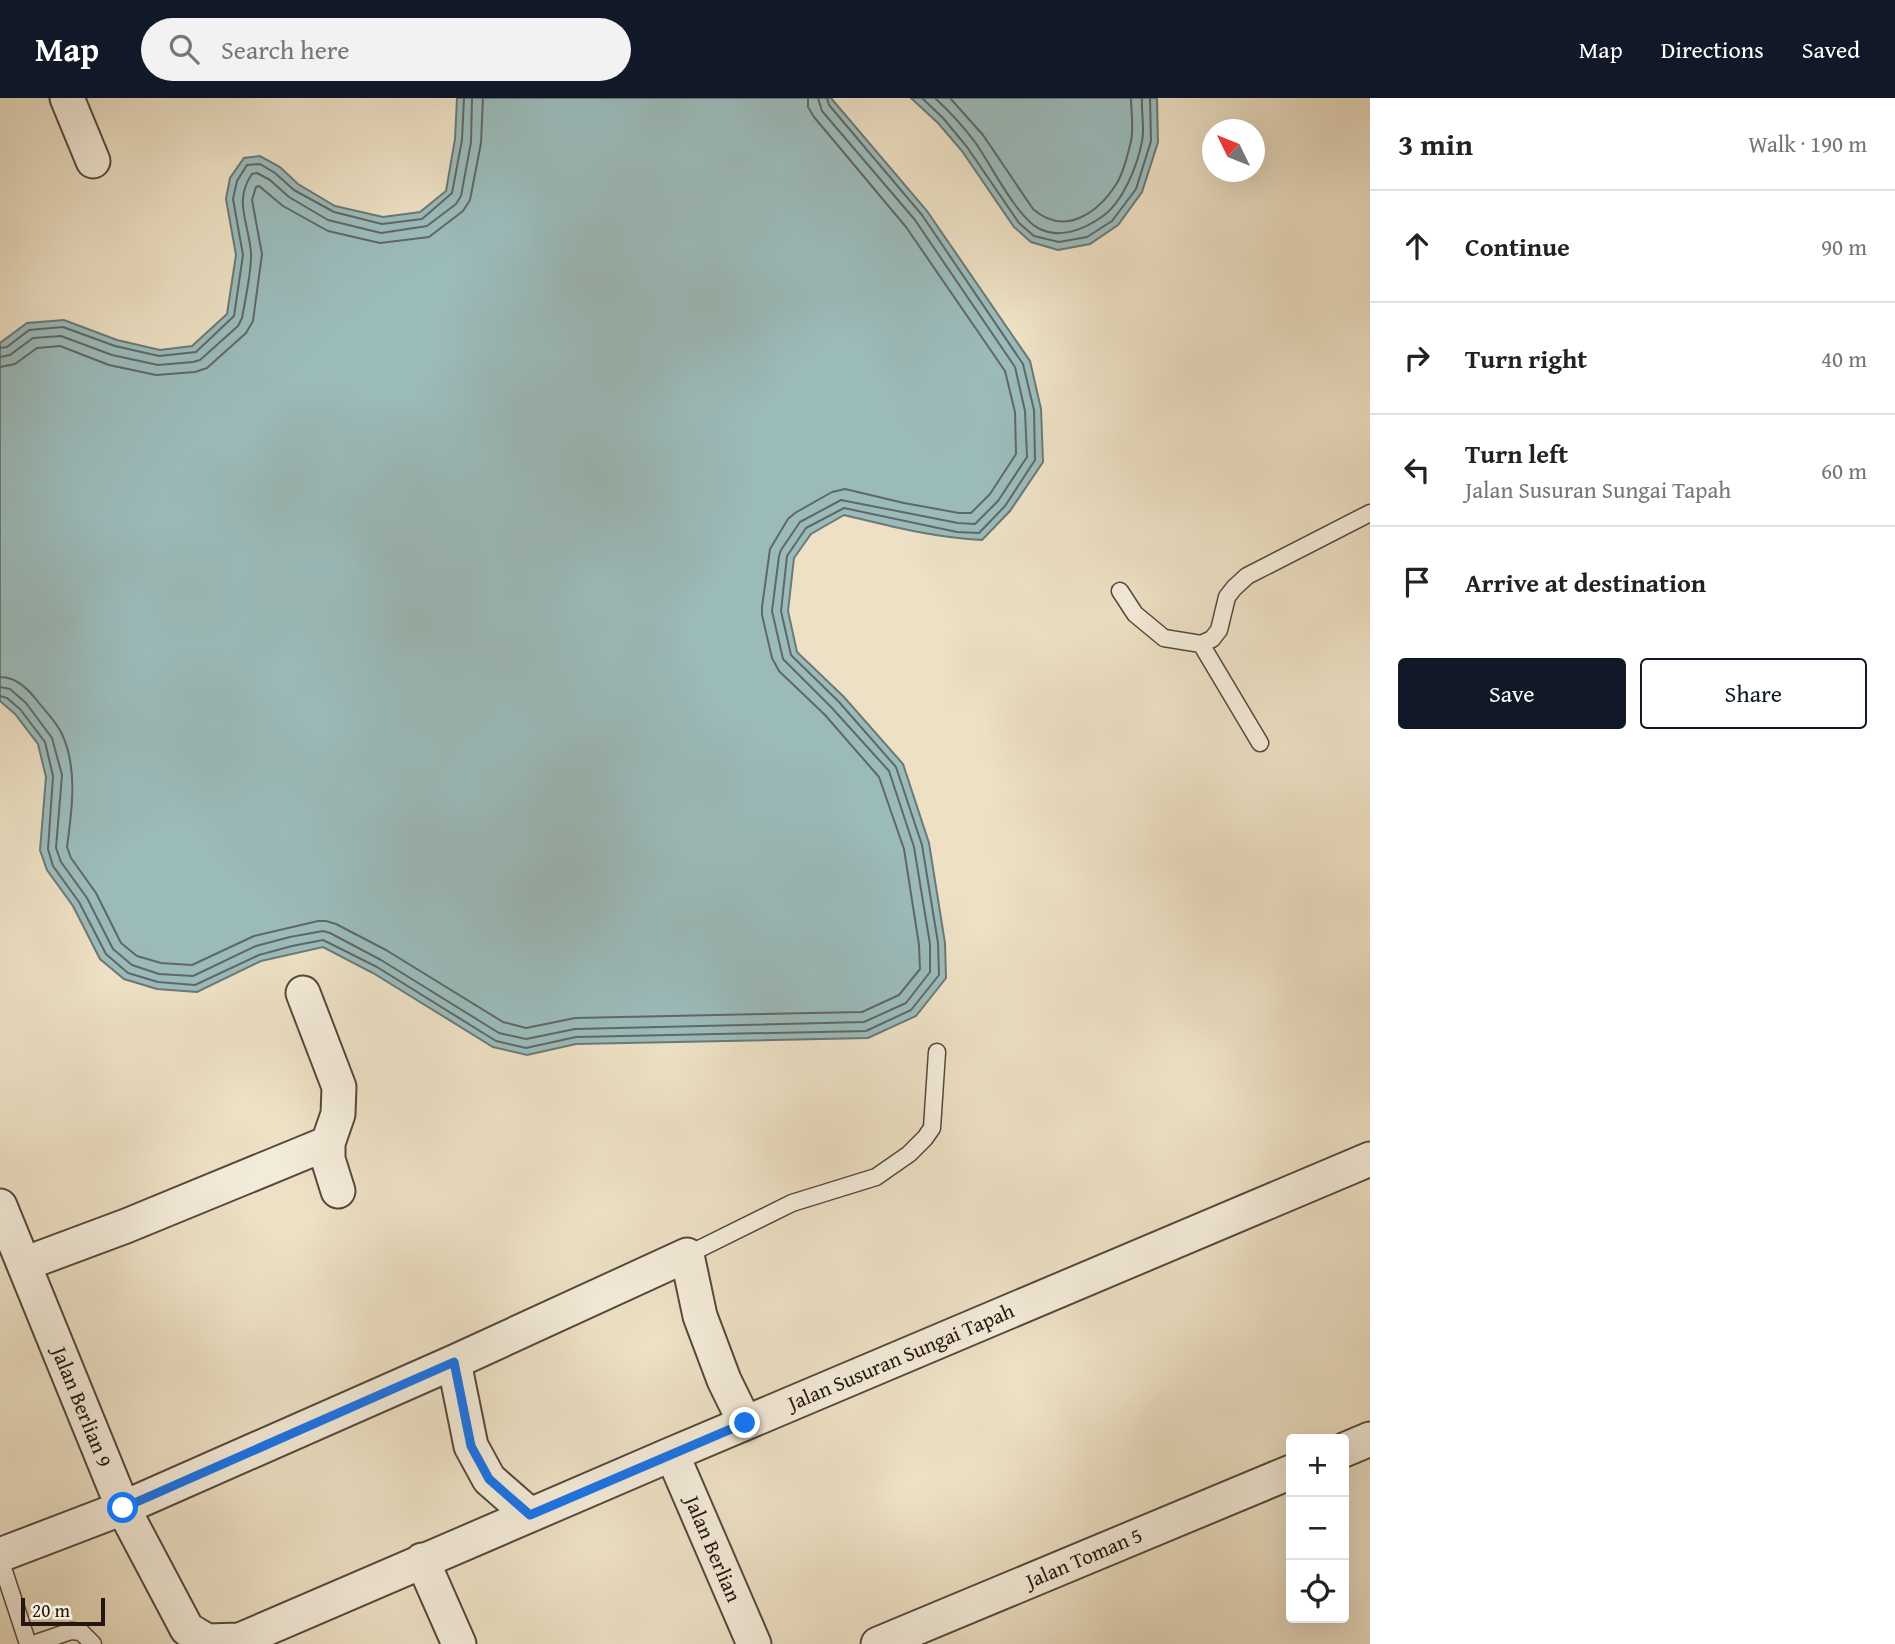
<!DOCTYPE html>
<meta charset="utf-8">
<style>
body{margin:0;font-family:"Gentium Book Plus",serif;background:#f2f2f2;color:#222}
.controls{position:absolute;right:21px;bottom:21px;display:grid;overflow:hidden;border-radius:7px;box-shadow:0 7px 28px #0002}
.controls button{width:63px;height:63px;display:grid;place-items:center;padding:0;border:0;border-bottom:2px solid #e0e0e0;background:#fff;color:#222;font:35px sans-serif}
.compass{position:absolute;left:1202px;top:21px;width:63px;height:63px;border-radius:50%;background:#fff;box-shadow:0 7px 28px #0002;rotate:313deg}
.scale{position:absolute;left:21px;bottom:18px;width:84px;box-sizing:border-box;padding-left:7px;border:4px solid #241610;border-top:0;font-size:19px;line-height:24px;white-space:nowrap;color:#241610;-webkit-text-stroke:5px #f3ebd9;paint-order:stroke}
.stop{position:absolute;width:21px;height:21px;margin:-16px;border:5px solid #1a73e8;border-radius:50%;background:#fff}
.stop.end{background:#1a73e8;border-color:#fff;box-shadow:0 2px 7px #0008}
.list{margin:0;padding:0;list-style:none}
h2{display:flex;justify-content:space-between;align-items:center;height:91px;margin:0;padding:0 28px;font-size:30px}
h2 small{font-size:23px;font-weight:400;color:#767676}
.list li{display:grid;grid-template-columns:46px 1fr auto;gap:21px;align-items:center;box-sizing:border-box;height:112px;padding:0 28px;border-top:2px solid #e0e0e0}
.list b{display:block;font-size:26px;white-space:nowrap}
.list p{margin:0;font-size:23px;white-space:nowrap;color:#767676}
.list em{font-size:23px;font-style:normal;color:#767676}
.actions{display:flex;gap:14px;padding:21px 28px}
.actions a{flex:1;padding:16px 0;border:2px solid #111827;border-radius:7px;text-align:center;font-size:24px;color:#111827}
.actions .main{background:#111827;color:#fff}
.icon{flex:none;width:38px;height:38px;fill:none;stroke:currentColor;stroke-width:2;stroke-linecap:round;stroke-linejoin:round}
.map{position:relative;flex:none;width:1370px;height:1546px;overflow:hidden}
header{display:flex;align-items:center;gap:42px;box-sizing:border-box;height:98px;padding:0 35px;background:#111827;color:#fff}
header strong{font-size:33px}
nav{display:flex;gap:38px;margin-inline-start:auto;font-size:24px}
.search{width:490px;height:63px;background:#f2f2f2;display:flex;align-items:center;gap:18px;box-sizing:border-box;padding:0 24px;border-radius:38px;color:#767676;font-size:26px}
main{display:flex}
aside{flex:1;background:#fff}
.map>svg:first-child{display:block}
</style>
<header>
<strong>Map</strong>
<div class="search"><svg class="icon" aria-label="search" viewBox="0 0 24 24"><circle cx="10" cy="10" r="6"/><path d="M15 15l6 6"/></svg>Search here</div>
<nav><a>Map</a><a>Directions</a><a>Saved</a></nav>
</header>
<main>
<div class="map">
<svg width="1370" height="1546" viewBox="0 0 1370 1546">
<rect width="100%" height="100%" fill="#ede0c4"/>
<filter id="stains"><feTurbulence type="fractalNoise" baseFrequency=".00286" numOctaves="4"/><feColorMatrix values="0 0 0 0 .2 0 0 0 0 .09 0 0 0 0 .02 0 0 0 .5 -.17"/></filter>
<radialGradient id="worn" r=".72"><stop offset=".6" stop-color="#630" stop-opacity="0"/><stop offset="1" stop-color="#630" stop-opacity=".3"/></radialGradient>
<path fill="#9bbbbb" stroke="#6b7977" stroke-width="2" d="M 457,0 L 831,0 L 927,113 L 1030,263 L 1041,311 L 1043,364 L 1010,413 L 982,442 C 935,440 890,428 844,417 L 811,436 L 794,460 L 788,513 L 797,554 L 844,599 L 903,666 L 929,745 L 945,845 L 946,880 L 916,918 L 868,940 L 576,946 L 527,957 L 493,949 L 373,875 L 323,849 L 261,863 L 197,894 L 157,891 L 124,881 L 100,861 L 73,808 L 47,772 L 40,752 L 46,679 L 38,646 L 15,616 L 0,603 L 0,245 L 27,225 L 64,222 L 117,242 L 160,252 L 192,248 L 227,216 L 236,157 L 226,101 L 230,80 L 244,60 L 260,58 L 280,69 L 298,86 L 335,108 L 383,119 L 420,114 L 446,93 L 455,41 Z
M 911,0 L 1157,0 L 1158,44 L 1142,94 L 1118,127 L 1090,146 L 1058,152 L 1031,144 L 1014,129 L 962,53 L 938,25 Z"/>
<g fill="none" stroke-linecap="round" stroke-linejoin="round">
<path stroke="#606866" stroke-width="2" d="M 922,0 L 943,20 L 967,49 L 1019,125 L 1034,138 L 1059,144 L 1087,139 L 1112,123 L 1136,91 L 1151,43 L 1150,0
M 935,0 C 949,13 963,28 975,44 C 990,65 1016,118 1038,130 C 1060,142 1085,131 1103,118 C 1123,104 1138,66 1142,43 C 1145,30 1141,14 1142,0
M 950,0 L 983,37 L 1033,111 C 1065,139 1098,115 1117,85 C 1124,73 1128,56 1131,43 C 1134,30 1131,14 1131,0
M 0,250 L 7,249 L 29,232 L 63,229 L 115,248 L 159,258 L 196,254 L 234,218 L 243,157 L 233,101 L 237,83 L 247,67 L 260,66 L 275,75 L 294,92 L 334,114 L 382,126 L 422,121 L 452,95 L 462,42 L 464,0
M 0,259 L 10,257 L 33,240 L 61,238 L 112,257 L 158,267 L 193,264 L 200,262 L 238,228 L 242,220 C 245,203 252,171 251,155 C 249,125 233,103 252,76 L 257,75 L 270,82 L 289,99 L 328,122 L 381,135 L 427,128 L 456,106 L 461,98 L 471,44 L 472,0
M 0,269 L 15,266 L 37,250 L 60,248 L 109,267 L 156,277 L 195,274 L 207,270 L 246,235 L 253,223 L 262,156 L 252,102 L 256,89 L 259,88 L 283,108 L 328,133 L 380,145 L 429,139 L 463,113 L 470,102 L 481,45 L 483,0
M 0,579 C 17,579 29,592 39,605 C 47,615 57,625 62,636 C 78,671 72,712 67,749 L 71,760 L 96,795 L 121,845 L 137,858 L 161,865 L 192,867 L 254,838 L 318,823 L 326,823 L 336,826 L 386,852 L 503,924 L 526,930 L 575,920 L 862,914 L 899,897 L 920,871 L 919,847 L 904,751 L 879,679 L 825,617 L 779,573 L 772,560 L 762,517 L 762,509 L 770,451 L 788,421 L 795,415 L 832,394 L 845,391 L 904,405 L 959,415 L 971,415 L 990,396 L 1016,356 L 1015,314 L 1005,273 L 906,129 L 814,19 L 808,9 L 808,0
M 0,589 L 10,591 L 26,605 L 52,640 L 62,677 L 56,750 L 61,764 L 87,800 L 113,851 L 132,867 L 159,876 L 193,878 L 256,848 L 290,839 L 323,833 L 330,835 L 381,862 L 499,935 L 526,941 L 575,931 L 864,924 L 906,905 L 930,874 L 930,846 L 914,749 L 889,673 L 832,610 L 783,561 L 772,513 L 779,458 L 781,452 L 800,424 L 841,402 L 958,425 L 975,426 L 998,403 L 1027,359 L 1025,313 L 1015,269 L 915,122 L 822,13 L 818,0
M 0,598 L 7,600 L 20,611 L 45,644 L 53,678 L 48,751 L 53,768 L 79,804 L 106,856 L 128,875 L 158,884 L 195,887 L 259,857 L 292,848 L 323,842 L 377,869 L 496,943 L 526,950 L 576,939 L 866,933 L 911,912 L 939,877 L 938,845 L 922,747 L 896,669 L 839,604 L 791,557 L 781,513 L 787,458 L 806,430 L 844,410 L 957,434 L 979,435 L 1005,408 L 1035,362 L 1034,312 L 1023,266 L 922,117 L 829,7 L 827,0"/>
<defs>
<path id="lane" d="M 1120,493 L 1135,516 L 1164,540 L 1201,546 L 1212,541 L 1219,532 L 1227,499 L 1234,490 L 1247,478 L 1370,415
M 1201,546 L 1260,645
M 687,1157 L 792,1105 L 876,1079 L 909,1056 L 925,1040 L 932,1030 L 937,954
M 0,1461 L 28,1546
M 33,1546 L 71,1533 L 81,1534 L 93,1546"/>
<path id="street" d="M 67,0 L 93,63
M 303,895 L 339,989 L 338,1016 L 328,1045 L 328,1061 L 338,1093
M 0,1108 L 123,1410 L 187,1531 L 207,1543 L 240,1542 L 672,1356 L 1370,1061
M 24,1166 L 126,1128 L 328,1045
M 454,1264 L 471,1348 L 489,1381 L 530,1417
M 1344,1352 L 1370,1341
M 672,1356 L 754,1546
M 0,1457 L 123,1410 L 454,1264 L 687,1157 L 700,1218 L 724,1282 L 745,1325
M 422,1462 L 459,1546
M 878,1546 L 1291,1374"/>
</defs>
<use href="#lane" stroke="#56483d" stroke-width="19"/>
<use href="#street" stroke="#56483d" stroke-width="37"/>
<use href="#lane" stroke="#f3ebd9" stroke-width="16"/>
<use href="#street" stroke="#f3ebd9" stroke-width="33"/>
</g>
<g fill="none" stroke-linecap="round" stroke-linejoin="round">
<path stroke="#1a73e8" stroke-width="9" d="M 123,1410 L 454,1264 L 471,1348 L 489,1381 L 530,1417 L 745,1325"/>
</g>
<g text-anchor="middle" stroke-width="5" stroke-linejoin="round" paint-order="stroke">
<g font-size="21" fill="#241610" stroke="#f3ebd9">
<text transform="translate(901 1259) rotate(-23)" y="7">Jalan Susuran Sungai Tapah</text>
<text transform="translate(82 1309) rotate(68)" y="7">Jalan Berlian 9</text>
<text transform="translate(713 1451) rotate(67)" y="7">Jalan Berlian</text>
<text transform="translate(1084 1460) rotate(-23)" y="7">Jalan Toman 5</text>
</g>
</g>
<rect width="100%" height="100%" filter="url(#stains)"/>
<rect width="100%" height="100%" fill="url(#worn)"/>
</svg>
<div class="controls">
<button>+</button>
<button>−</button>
<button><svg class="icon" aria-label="locate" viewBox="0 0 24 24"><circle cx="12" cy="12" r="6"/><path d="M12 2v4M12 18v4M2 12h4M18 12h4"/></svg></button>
</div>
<svg class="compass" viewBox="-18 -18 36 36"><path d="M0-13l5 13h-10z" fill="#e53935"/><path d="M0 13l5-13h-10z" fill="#767676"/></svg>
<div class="scale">20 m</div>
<div class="stop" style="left:123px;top:1410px"></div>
<div class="stop end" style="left:745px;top:1325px"></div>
</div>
<aside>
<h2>3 min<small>Walk · 190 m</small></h2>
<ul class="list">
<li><svg class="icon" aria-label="ahead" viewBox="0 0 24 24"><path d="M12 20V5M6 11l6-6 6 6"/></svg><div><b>Continue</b></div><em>90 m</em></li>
<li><svg class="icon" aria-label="right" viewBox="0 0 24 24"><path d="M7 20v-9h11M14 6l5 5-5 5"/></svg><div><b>Turn right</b></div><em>40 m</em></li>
<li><svg class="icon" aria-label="left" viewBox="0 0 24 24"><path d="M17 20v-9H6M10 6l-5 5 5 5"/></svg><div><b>Turn left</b><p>Jalan Susuran Sungai Tapah</p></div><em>60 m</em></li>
<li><svg class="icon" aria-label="arrive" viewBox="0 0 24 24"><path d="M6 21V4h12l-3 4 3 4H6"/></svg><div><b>Arrive at destination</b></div></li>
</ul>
<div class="actions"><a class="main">Save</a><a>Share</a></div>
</aside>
</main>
